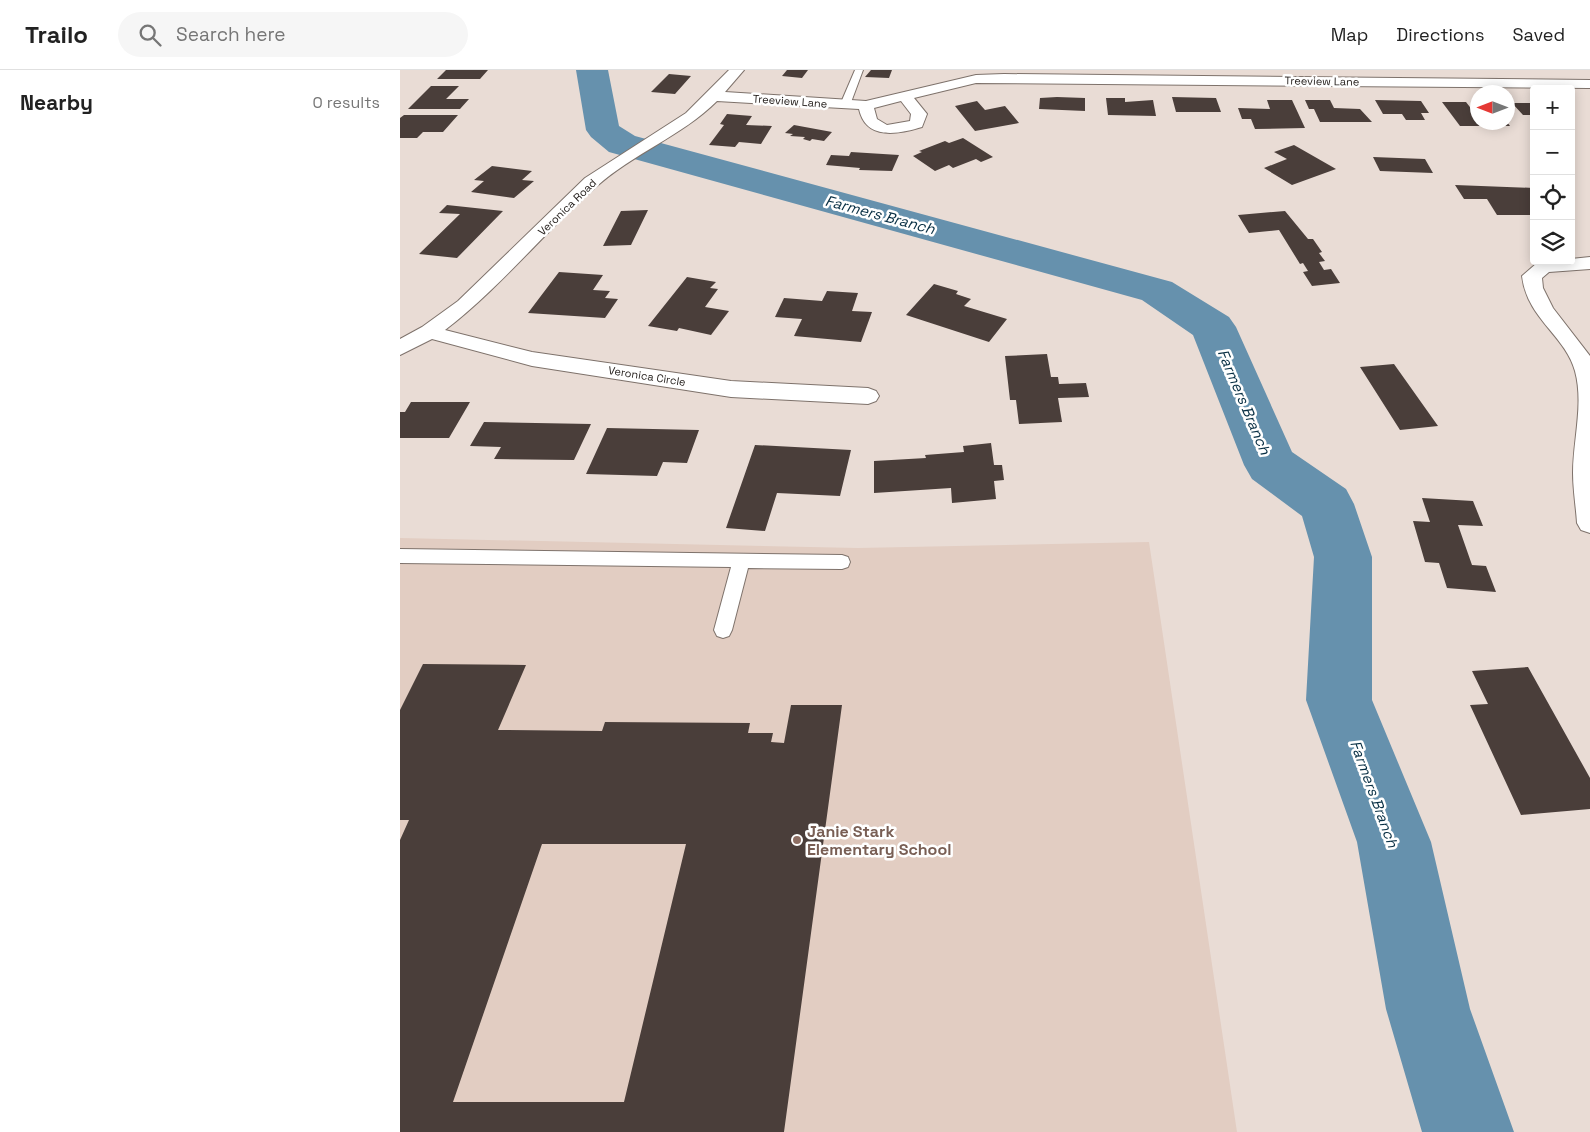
<!DOCTYPE html>
<meta charset="utf-8">
<style>
body{margin:0;font-family:"Space Grotesk",sans-serif;background:#f6f6f6;color:#222}
.controls{position:absolute;right:15px;top:15px;display:grid;overflow:hidden;border-radius:5px;box-shadow:0 2px 12px #0003}
.controls button{width:45px;height:45px;display:grid;place-items:center;padding:0;border:0;border-bottom:1px solid #e0e0e0;background:#fff;color:#222;font:25px sans-serif}
.compass{position:absolute;left:1070px;top:15px;width:45px;height:45px;border-radius:50%;background:#fff;box-shadow:0 2px 12px #0003;rotate:270deg}
.list{margin:0;padding:0;list-style:none}
h2{display:flex;justify-content:space-between;align-items:center;height:65px;margin:0;padding:0 20px;font-size:21px}
h2 small{font-size:16px;font-weight:400;color:#767676}
.icon{flex:none;width:28px;height:28px;fill:none;stroke:currentColor;stroke-width:2;stroke-linecap:round;stroke-linejoin:round}
.map{position:relative;flex:none;width:1190px;height:1062px;overflow:hidden}
header{display:flex;align-items:center;gap:30px;box-sizing:border-box;height:70px;padding:0 25px;background:#fff;border-bottom:1px solid #e0e0e0}
header strong{font-size:24px}
nav{display:flex;gap:28px;margin-inline-start:auto;font-size:18px}
.search{width:350px;height:45px;background:#f6f6f6;display:flex;align-items:center;gap:12px;box-sizing:border-box;padding:0 18px;border-radius:28px;color:#767676;font-size:19px}
main{display:flex}
aside{flex:1;background:#fff}
.map>svg:first-child{display:block}
</style>
<header>
<strong>Trailo</strong>
<div class="search"><svg class="icon" aria-label="search" viewBox="0 0 24 24"><circle cx="10" cy="10" r="6"/><path d="M15 15l6 6"/></svg>Search here</div>
<nav><a>Map</a><a>Directions</a><a>Saved</a></nav>
</header>
<main>
<aside>
<h2>Nearby<small>0 results</small></h2>
<ul class="list">
</ul>
</aside>
<div class="map">
<svg width="1190" height="1062" viewBox="0 0 1190 1062">
<rect width="100%" height="100%" fill="#e9dcd5"/>
<path fill="#e2cdc2" d="M 0,468 L 458,478 L 749,472 L 837,1062 L 0,1062 Z"/>
<g fill="none" stroke-linecap="round" stroke-linejoin="round">
<path fill="#6691ad" fill-rule="evenodd" d="M 176,0 L 208,0 L 219,56 L 235,66 L 772,212 L 829,247 L 836,257 L 892,382 L 946,419 L 954,434 L 972,487 L 972,630 L 1031,772 L 1070,939 L 1114,1062 L 1022,1062 L 986,939 L 957,772 L 906,630 L 914,487 L 902,446 L 852,409 L 844,395 L 793,265 L 742,230 L 209,82 L 191,67 L 186,60 Z"/>
</g>
<path fill="#4a3e3a" fill-rule="evenodd" d="M 46,0 L 88,0 L 80,9 L 37,9 Z
M 387,0 L 408,0 L 402,8 L 382,6 Z
M 471,0 L 492,0 L 489,8 L 465,7 Z
M 269,4 L 291,6 L 275,24 L 251,22 Z
M 31,16 L 59,16 L 46,29 L 69,29 L 60,39 L 8,39 Z
M 657,27 L 685,28 L 685,41 L 639,39 L 640,28 Z
M 772,27 L 816,28 L 821,42 L 776,42 Z
M 706,28 L 725,28 L 725,32 L 753,30 L 756,46 L 708,45 Z
M 867,30 L 892,30 L 905,58 L 855,59 L 851,49 L 842,49 L 838,38 L 870,39 Z
M 905,30 L 930,30 L 934,38 L 960,39 L 972,52 L 920,52 L 914,39 L 909,39 Z
M 975,30 L 1021,31 L 1029,43 L 1021,43 L 1025,50 L 1006,50 L 1002,44 L 983,44 Z
M 577,31 L 585,40 L 605,36 L 619,53 L 575,61 L 555,36 Z
M 1042,32 L 1066,32 L 1073,41 L 1078,41 L 1078,52 L 1107,52 L 1110,56 L 1060,56 Z
M 1112,33 L 1134,33 L 1134,45 L 1123,45 Z
M 327,44 L 352,46 L 346,55 L 372,56 L 361,74 L 339,72 L 335,77 L 309,75 L 324,55 L 320,54 Z
M 4,45 L 58,45 L 43,62 L 23,62 L 17,68 L 0,68 L 0,48 Z
M 394,55 L 432,62 L 424,71 L 412,69 L 410,71 L 403,69 L 405,67 L 390,66 L 393,64 L 385,63 Z
M 563,68 L 593,87 L 581,92 L 576,89 L 553,98 L 549,95 L 535,101 L 513,86 L 522,82 L 519,81 L 545,71 L 549,73 Z
M 894,75 L 936,99 L 892,115 L 864,98 L 887,89 L 874,82 Z
M 451,82 L 499,85 L 492,101 L 459,100 L 460,98 L 426,95 L 431,85 L 449,86 Z
M 973,87 L 1025,89 L 1033,103 L 980,101 Z
M 92,96 L 132,101 L 122,110 L 134,111 L 114,128 L 71,122 L 84,111 L 74,110 Z
M 1055,115 L 1134,118 L 1134,145 L 1097,145 L 1087,129 L 1064,129 Z
M 47,135 L 103,141 L 57,188 L 19,184 L 60,144 L 39,143 Z
M 248,140 L 231,175 L 203,176 L 221,141 Z
M 885,141 L 908,169 L 913,169 L 922,182 L 919,183 L 925,191 L 919,192 L 924,200 L 931,199 L 940,213 L 912,216 L 903,202 L 908,201 L 903,193 L 900,194 L 879,160 L 849,163 L 838,145 Z
M 159,202 L 203,205 L 193,220 L 210,221 L 205,228 L 218,229 L 205,248 L 128,243 Z
M 287,207 L 316,212 L 310,218 L 318,219 L 305,237 L 329,241 L 311,265 L 279,258 L 277,261 L 248,256 Z
M 534,214 L 558,221 L 556,224 L 571,229 L 564,236 L 607,249 L 589,272 L 506,245 Z
M 427,221 L 458,223 L 452,241 L 472,242 L 461,272 L 394,266 L 402,249 L 375,247 L 384,228 L 422,231 Z
M 647,284 L 651,307 L 658,307 L 659,314 L 686,313 L 689,327 L 658,328 L 662,352 L 619,354 L 616,330 L 610,330 L 605,286 Z
M 994,294 L 1038,356 L 1000,360 L 960,297 Z
M 11,332 L 70,332 L 49,368 L 0,368 L 0,342 L 5,342 Z
M 84,352 L 191,354 L 174,390 L 94,389 L 101,377 L 70,376 Z
M 207,358 L 299,360 L 287,393 L 263,392 L 257,406 L 186,404 Z
M 591,373 L 594,395 L 602,395 L 604,410 L 594,411 L 596,429 L 552,433 L 551,418 L 474,423 L 474,391 L 526,388 L 525,385 L 564,382 L 563,376 Z
M 355,375 L 451,380 L 440,426 L 377,423 L 365,461 L 326,458 Z
M 1022,428 L 1073,431 L 1083,456 L 1058,455 L 1072,495 L 1086,496 L 1096,522 L 1047,518 L 1039,493 L 1025,492 L 1013,451 L 1030,452 Z
M 23,594 L 126,595 L 98,660 L 202,661 L 205,652 L 350,653 L 348,663 L 373,663 L 371,672 L 384,673 L 391,635 L 442,635 L 384,1062 L 0,1062 L 0,770 L 9,750 L 0,750 L 0,640 ZM 142,774 L 286,774 L 224,1032 L 53,1032 Z
M 1128,597 L 1190,708 L 1190,739 L 1121,745 L 1070,635 L 1088,634 L 1072,601 Z"/>
<g fill="none" stroke-linecap="round" stroke-linejoin="round">
<defs>
<path id="service" d="M 455,0 L 463,0 L 450,35 L 442,37 L 440,35 Z
M 0,479 L 442,485 L 448,487 L 450,492 L 448,497 L 442,499 L 348,498 L 332,560 L 329,566 L 323,568 L 317,566 L 314,560 L 331,497 L 0,493 Z"/>
<path id="minor" d="M 329,0 L 344,0 L 325,22 L 466,31 L 576,5 L 604,4 L 1190,10 L 1190,18 L 576,13 L 514,28 L 527,44 L 522,57 C 499,64 466,71 459,39 L 317,31 C 282,66 234,83 197,116 C 144,162 101,217 45,260 L 132,282 L 331,311 L 468,318 L 476,321 L 479,326 L 476,331 L 468,334 L 331,327 L 132,296 L 32,269 L 0,285 L 0,269 L 22,257 L 58,231 L 185,108 L 286,43 ZM 501,31 L 511,44 L 510,51 L 487,55 L 477,49 L 474,38 Z
M 1190,187 L 1190,199 L 1149,202 L 1142,208 L 1143,218 L 1153,238 L 1190,286 L 1190,463 L 1181,460 L 1177,453 C 1176,437 1173,420 1173,403 C 1173,370 1184,334 1175,301 C 1165,265 1127,249 1122,206 L 1137,193 L 1171,191 L 1171,189 Z"/>
</defs>
<use href="#service" stroke="#7e726b" stroke-width="2"/>
<use href="#minor" stroke="#7e726b" stroke-width="2"/>
<use href="#service" fill="#fff" fill-rule="evenodd"/>
<use href="#minor" fill="#fff" fill-rule="evenodd"/>
</g>
<circle fill="#8d6e63" stroke="#fff" stroke-width="2" cx="397" cy="770" r="5"/>
<g text-anchor="middle" stroke-width="5" stroke-linejoin="round" paint-order="stroke">
<g font-size="11" fill="#26211e" stroke="#fff">
<text transform="translate(922 11) rotate(1)" y="4">Treeview Lane</text>
<text transform="translate(390 31) rotate(4)" y="4">Treeview Lane</text>
<text transform="translate(167 137) rotate(-44)" y="4">Veronica Road</text>
<text transform="translate(247 306) rotate(9)" y="4">Veronica Circle</text>
</g>
<g font-size="15" font-style="italic" fill="#072e43" stroke="#fff">
<text transform="translate(480 145) rotate(15)" y="5">Farmers Branch</text>
<text transform="translate(844 332) rotate(67)" y="5">Farmers Branch</text>
<text transform="translate(974 724) rotate(70)" y="5">Farmers Branch</text>
</g>
<g font-size="16" font-weight="bold" fill="#785e54" stroke="#fff" text-anchor="start">
<text x="407" y="767">Janie Stark<tspan x="407" dy="18">Elementary School</tspan></text>
</g>
</g>
</svg>
<div class="controls">
<button>+</button>
<button>−</button>
<button><svg class="icon" aria-label="locate" viewBox="0 0 24 24"><circle cx="12" cy="12" r="6"/><path d="M12 2v4M12 18v4M2 12h4M18 12h4"/></svg></button>
<button><svg class="icon" aria-label="layers" viewBox="0 0 24 24"><path d="M12 4l9 5-9 5-9-5zM3 14l9 5 9-5"/></svg></button>
</div>
<svg class="compass" viewBox="-18 -18 36 36"><path d="M0-13l5 13h-10z" fill="#e53935"/><path d="M0 13l5-13h-10z" fill="#767676"/></svg>
</div>
</main>
